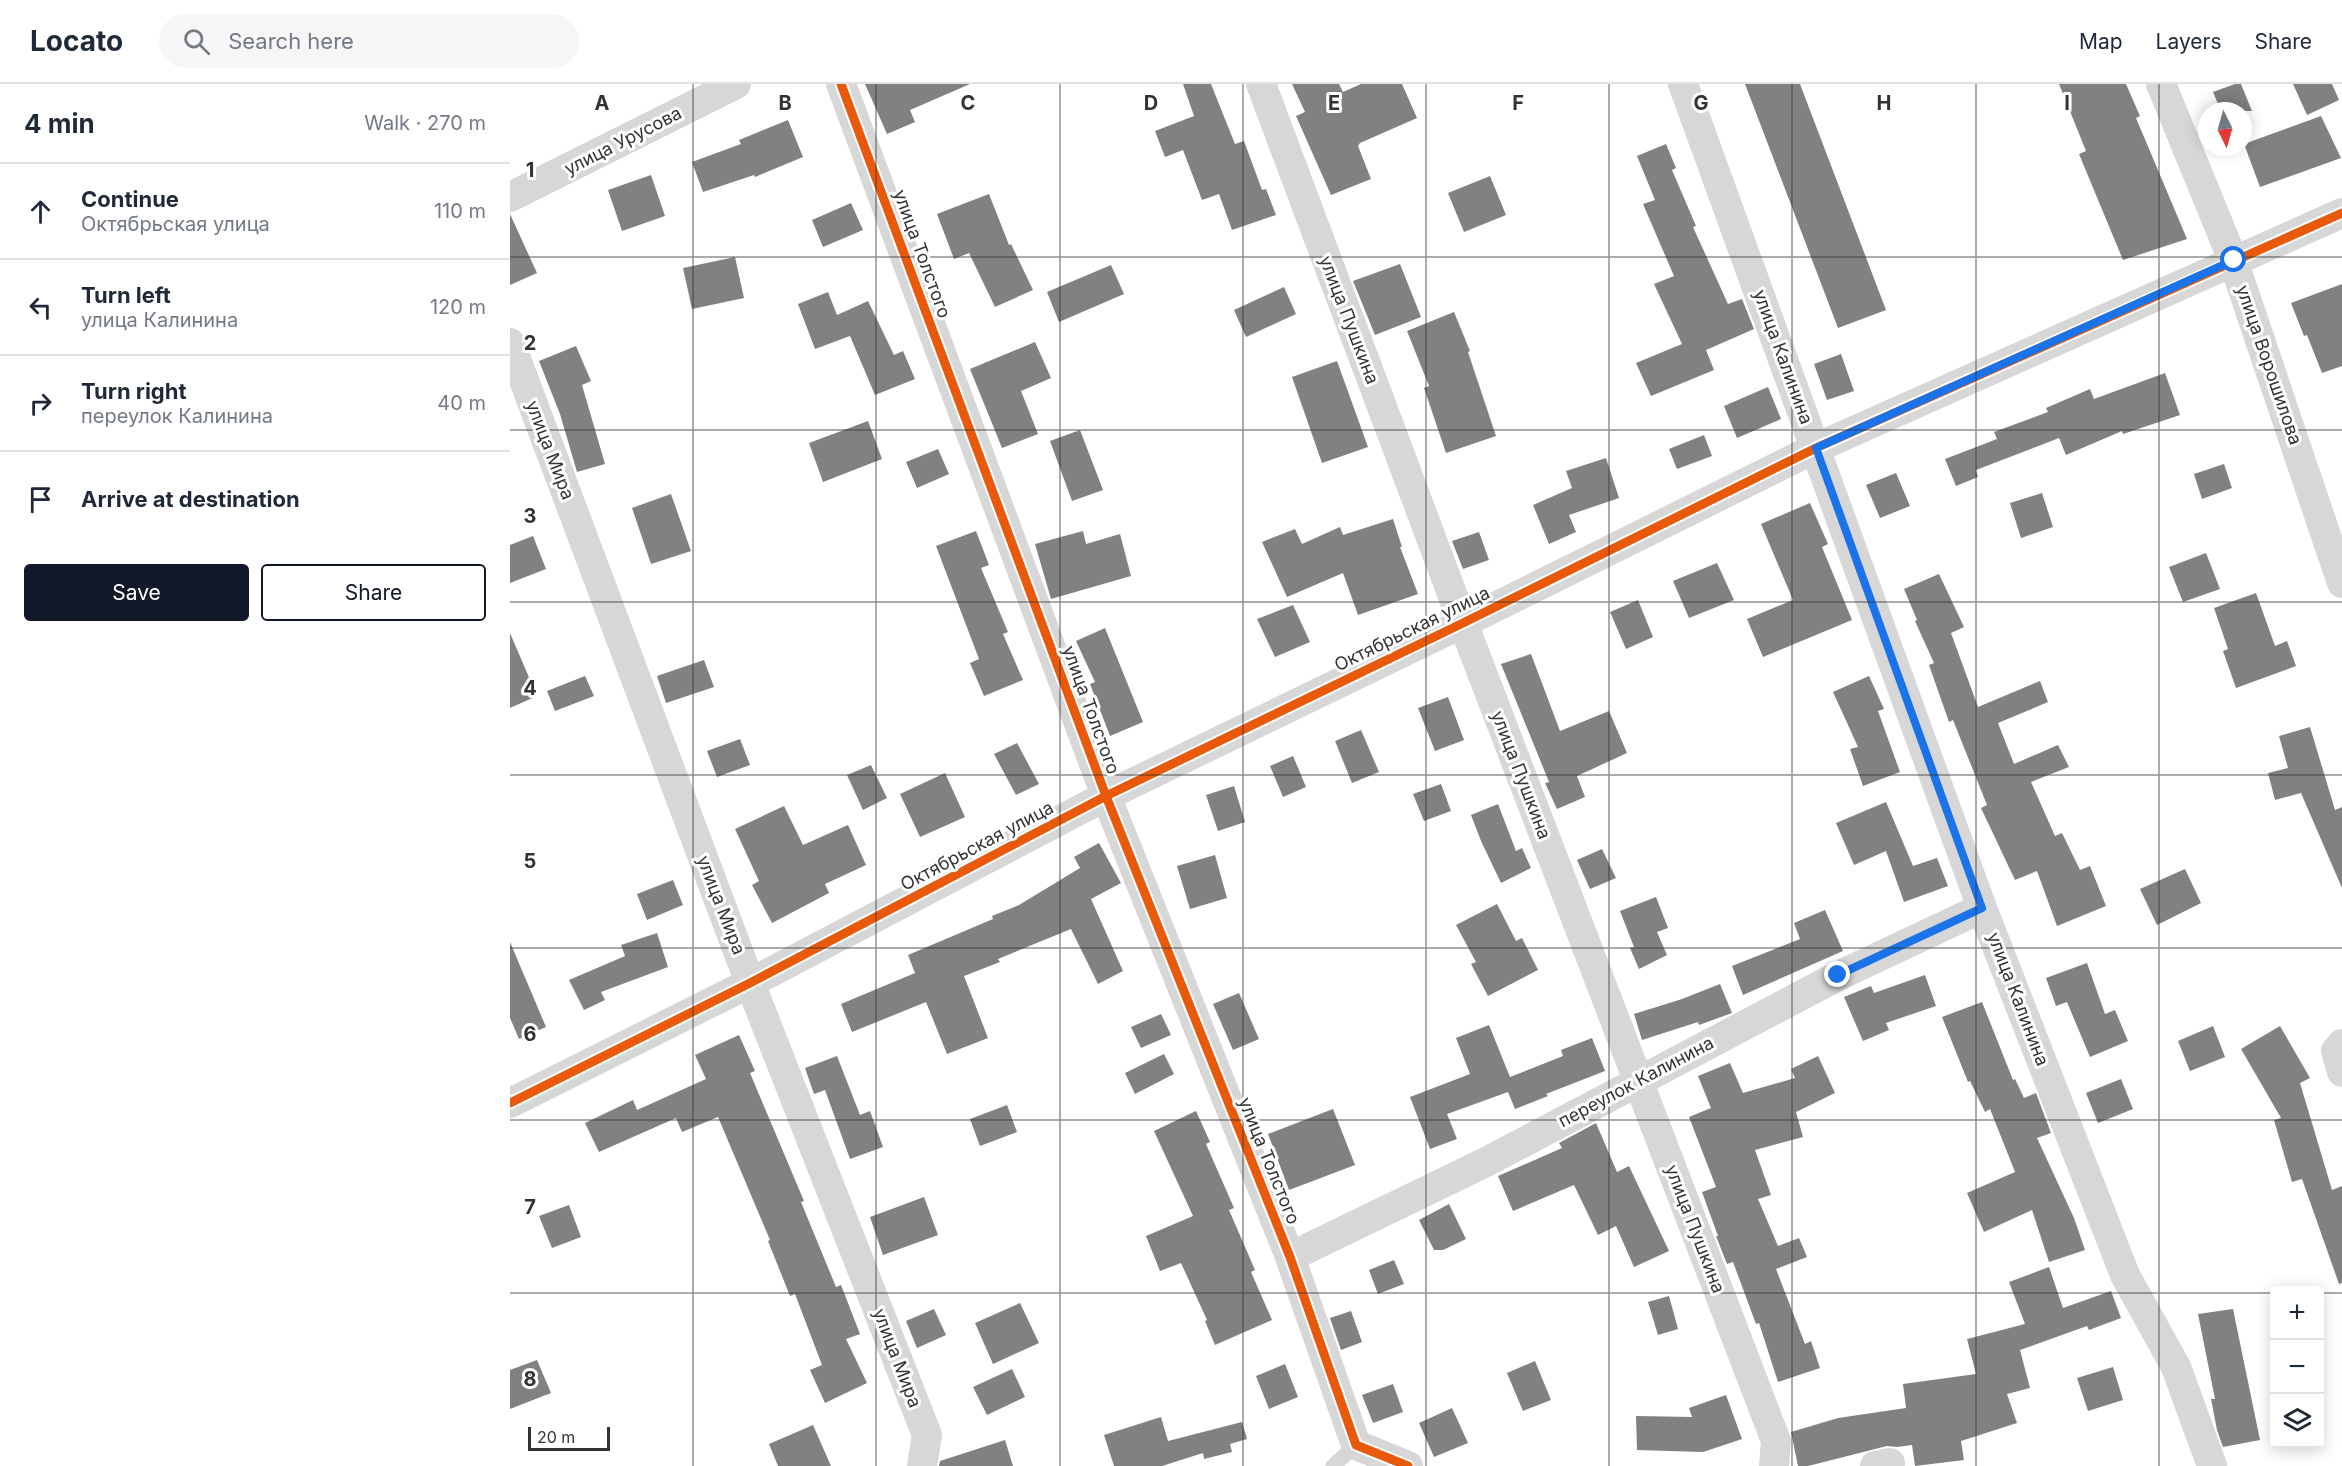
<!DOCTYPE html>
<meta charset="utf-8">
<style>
body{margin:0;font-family:Inter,sans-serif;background:#f6f6f7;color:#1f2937}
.controls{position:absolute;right:18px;bottom:18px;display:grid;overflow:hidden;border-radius:6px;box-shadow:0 3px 15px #0003}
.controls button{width:54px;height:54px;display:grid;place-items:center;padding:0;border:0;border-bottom:2px solid #e0e1e3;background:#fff;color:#1f2937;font:30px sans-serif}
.compass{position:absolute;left:1688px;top:18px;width:54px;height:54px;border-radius:50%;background:#fff;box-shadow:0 3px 15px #0003;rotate:175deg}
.scale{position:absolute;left:18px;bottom:15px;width:82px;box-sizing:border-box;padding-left:6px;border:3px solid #333;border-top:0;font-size:16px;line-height:21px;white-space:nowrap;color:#333;-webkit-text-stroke:4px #fff;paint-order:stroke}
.stop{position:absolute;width:18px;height:18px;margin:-14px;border:4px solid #1a73e8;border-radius:50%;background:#fff}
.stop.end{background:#1a73e8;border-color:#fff;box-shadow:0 2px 6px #0008}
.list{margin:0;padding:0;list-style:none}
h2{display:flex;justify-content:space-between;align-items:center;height:78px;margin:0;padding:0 24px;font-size:26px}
h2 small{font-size:20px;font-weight:400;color:#747a83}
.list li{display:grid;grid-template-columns:39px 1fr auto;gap:18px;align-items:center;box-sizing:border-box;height:96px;padding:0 24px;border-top:2px solid #e0e1e3}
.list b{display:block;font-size:22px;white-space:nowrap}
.list p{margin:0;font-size:20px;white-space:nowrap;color:#747a83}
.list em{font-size:20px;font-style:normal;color:#747a83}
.actions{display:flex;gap:12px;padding:18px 24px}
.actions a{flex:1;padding:14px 0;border:2px solid #111827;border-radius:6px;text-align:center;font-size:21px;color:#111827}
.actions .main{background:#111827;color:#fff}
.icon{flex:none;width:33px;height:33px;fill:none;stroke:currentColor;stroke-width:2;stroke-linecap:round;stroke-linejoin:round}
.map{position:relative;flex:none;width:1832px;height:1382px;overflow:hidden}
header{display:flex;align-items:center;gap:36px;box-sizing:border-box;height:84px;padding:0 30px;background:#fff;border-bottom:2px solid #e0e1e3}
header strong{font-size:28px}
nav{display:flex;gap:33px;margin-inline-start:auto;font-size:21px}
.search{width:420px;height:54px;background:#f6f6f7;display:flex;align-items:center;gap:15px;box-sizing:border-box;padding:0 21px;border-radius:33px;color:#747a83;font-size:22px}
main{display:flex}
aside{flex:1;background:#fff}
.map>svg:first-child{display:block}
</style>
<header>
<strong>Locato</strong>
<div class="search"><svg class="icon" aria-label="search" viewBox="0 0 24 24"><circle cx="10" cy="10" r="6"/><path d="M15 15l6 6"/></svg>Search here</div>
<nav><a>Map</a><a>Layers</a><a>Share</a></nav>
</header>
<main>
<aside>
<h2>4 min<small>Walk · 270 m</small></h2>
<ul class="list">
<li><svg class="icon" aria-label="ahead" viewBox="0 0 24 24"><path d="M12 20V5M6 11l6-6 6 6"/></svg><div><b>Continue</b><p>Октябрьская улица</p></div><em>110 m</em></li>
<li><svg class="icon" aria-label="left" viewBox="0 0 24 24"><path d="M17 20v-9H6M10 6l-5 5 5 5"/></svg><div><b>Turn left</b><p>улица Калинина</p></div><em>120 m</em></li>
<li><svg class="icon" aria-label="right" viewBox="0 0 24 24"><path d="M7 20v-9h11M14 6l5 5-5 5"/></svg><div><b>Turn right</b><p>переулок Калинина</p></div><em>40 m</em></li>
<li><svg class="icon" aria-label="arrive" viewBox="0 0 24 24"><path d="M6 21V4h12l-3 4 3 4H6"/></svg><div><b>Arrive at destination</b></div></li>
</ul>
<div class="actions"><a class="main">Save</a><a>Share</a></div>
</aside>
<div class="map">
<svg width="1832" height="1382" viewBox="0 0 1832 1382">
<rect width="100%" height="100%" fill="#fff"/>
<path fill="#818181" d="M 355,0 L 460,0 L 400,26 L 405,38 L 377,50 Z
M 673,0 L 701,0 L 725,60 L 734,57 L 752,106 L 756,105 L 766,131 L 722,146 L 709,110 L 692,116 L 673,66 L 655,73 L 645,47 L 684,32 Z
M 782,0 L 829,0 L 833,8 L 851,0 L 892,0 L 907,34 L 850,59 L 848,62 L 861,95 L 821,111 L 786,32 L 795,28 Z
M 1235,0 L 1290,0 L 1376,226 L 1328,244 Z
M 1549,0 L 1616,0 L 1630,32 L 1626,34 L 1677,155 L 1613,176 L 1569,70 L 1576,67 Z
M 1725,0 L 1731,0 L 1742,27 L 1711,27 L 1703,8 Z
M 1783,0 L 1822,0 L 1829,16 L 1797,31 Z
M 1811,32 L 1831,74 L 1750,103 L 1734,60 Z
M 278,36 L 293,73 L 245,93 L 244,91 L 193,108 L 182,78 L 231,60 L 229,56 Z
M 1156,60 L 1166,84 L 1162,86 L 1186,142 L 1183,143 L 1218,220 L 1232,215 L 1244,245 L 1196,266 L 1204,286 L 1141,312 L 1126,279 L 1172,260 L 1144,200 L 1164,192 L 1133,120 L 1145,116 L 1127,72 Z
M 141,91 L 155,132 L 112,147 L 98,106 Z
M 980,92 L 996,131 L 954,148 L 938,109 Z
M 479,110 L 499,161 L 501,160 L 523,206 L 485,223 L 459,169 L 444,175 L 427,130 Z
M 341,119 L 353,146 L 313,163 L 302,136 Z
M 0,130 L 27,189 L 0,201 Z
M 225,173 L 234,214 L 182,225 L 173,184 Z
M 890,180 L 911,233 L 865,251 L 843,197 Z
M 601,181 L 614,210 L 549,238 L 537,208 Z
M 1832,200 L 1832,282 L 1812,289 L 1797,251 L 1794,252 L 1781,219 Z
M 774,203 L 786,230 L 736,253 L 724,226 Z
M 318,208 L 327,231 L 358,217 L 384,271 L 393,267 L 405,295 L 365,311 L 340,252 L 305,265 L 288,220 Z
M 944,228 L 960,267 L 958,268 L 986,352 L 936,369 L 914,304 L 919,302 L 897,247 Z
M 525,258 L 541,294 L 511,307 L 528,350 L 492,364 L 460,285 Z
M 66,262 L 81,297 L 72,301 L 95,380 L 67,388 L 50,330 L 29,277 Z
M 1331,270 L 1344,307 L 1317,316 L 1304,280 Z
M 827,277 L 858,363 L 812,379 L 782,293 Z
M 1655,289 L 1670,331 L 1613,350 L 1612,347 L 1556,371 L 1549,354 L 1466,386 L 1468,393 L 1446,402 L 1435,375 L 1487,355 L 1484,348 L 1538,328 L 1536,324 L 1580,305 L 1584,315 Z
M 1258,303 L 1271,335 L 1227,354 L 1214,322 Z
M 358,337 L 372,375 L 313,398 L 299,359 Z
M 570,346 L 593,406 L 562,417 L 540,357 Z
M 1194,351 L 1202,372 L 1167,385 L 1159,365 Z
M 428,365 L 439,390 L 407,404 L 396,378 Z
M 1096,374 L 1109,414 L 1059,431 L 1066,448 L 1039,460 L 1023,421 L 1062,404 L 1056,387 Z
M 1714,380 L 1722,404 L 1692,415 L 1684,390 Z
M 1386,389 L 1400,422 L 1370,434 L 1356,401 Z
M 1532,409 L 1543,443 L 1511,454 L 1500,419 Z
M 161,410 L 181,467 L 141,480 L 122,424 Z
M 1300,419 L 1318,460 L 1312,463 L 1342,536 L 1253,573 L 1237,535 L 1283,516 L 1251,440 Z
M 883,435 L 892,463 L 890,463 L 908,510 L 848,531 L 833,489 L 777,513 L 752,458 L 785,445 L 792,460 L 830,443 L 833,451 Z
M 466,447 L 479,481 L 471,484 L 498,548 L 493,550 L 513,596 L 474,612 L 460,579 L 469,575 L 426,462 Z
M 573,447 L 576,460 L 610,450 L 621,492 L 541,515 L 525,460 Z
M 969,448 L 979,476 L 953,485 L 942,457 Z
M 23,452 L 36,485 L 0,499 L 0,461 Z
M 1696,469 L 1710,505 L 1673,518 L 1659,483 Z
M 1207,479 L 1224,516 L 1179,534 L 1163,497 Z
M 1429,490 L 1454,543 L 1441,549 L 1468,623 L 1530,597 L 1538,618 L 1488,639 L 1504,680 L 1548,661 L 1559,683 L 1521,698 L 1545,752 L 1552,749 L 1570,786 L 1580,782 L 1596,822 L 1547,842 L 1527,787 L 1505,796 L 1471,724 L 1477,721 L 1443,636 L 1439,638 L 1419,581 L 1424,579 L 1405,537 L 1407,536 L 1394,505 Z
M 1746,509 L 1765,562 L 1777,557 L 1786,582 L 1726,604 L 1713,567 L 1718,565 L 1704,524 Z
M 1128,516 L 1143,553 L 1116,565 L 1100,528 Z
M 783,521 L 800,558 L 765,573 L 747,535 Z
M 595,544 L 633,638 L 600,652 L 580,600 L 585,598 L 566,557 Z
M 0,549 L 27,612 L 0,624 Z
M 1021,570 L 1050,647 L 1099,627 L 1117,669 L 1067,692 L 1075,713 L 1047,725 L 1035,699 L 1039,698 L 991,580 Z
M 194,576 L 204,603 L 156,619 L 147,592 Z
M 75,592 L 84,612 L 45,627 L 37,607 Z
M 1359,592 L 1374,625 L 1368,627 L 1390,688 L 1353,702 L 1340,665 L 1348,663 L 1323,608 Z
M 938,613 L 954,656 L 925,667 L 908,624 Z
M 1800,643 L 1825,726 L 1832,723 L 1832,804 L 1791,709 L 1765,716 L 1758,689 L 1778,684 L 1769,652 Z
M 851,646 L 869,688 L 842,699 L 825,657 Z
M 230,655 L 240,681 L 207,693 L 197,667 Z
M 507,659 L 529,700 L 506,711 L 484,670 Z
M 783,672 L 796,703 L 773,713 L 760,682 Z
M 361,681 L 377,714 L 353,726 L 337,691 Z
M 435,689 L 455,733 L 410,753 L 390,710 Z
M 931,700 L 941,727 L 914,737 L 903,710 Z
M 724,702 L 735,738 L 708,747 L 696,711 Z
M 1376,718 L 1403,782 L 1427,774 L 1438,802 L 1394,818 L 1376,767 L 1344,781 L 1326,739 Z
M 988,720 L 1006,767 L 1012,764 L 1021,784 L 991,799 L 971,757 L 961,731 Z
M 274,722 L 293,761 L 338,741 L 356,781 L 315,800 L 319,809 L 262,839 L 242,801 L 249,797 L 225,745 Z
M 589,759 L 611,799 L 581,815 L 613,887 L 588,900 L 561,845 L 488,875 L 490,878 L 454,892 L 478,954 L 437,970 L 416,918 L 342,948 L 331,920 L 405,889 L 398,871 L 483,835 L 482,832 L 509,821 L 570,784 L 564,773 Z
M 1092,765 L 1106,794 L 1080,805 L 1067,776 Z
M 705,771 L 717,814 L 680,825 L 667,782 Z
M 1675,785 L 1691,819 L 1647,841 L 1630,805 Z
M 163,796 L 173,821 L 137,836 L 127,810 Z
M 1146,813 L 1158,844 L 1147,848 L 1157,871 L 1129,885 L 1120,864 L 1124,863 L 1110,827 Z
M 987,820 L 1006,857 L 1012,854 L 1028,886 L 978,912 L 961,880 L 966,878 L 946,841 Z
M 1315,826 L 1333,867 L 1233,911 L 1222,882 L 1290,855 L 1284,839 Z
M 147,849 L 158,883 L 91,908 L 95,916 L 74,926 L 59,896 L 115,872 L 111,861 Z
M 0,858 L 36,943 L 9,955 L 0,934 Z
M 1577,879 L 1595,930 L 1605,926 L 1618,957 L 1580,973 L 1557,918 L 1546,922 L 1536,894 Z
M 1415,891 L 1426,922 L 1376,939 L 1379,946 L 1353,957 L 1334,913 L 1361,902 L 1364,909 Z
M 1210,900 L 1222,929 L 1189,941 L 1188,938 L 1132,956 L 1124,930 L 1172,915 Z
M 729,909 L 749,955 L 723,966 L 703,920 Z
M 1472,918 L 1503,996 L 1505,995 L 1514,1014 L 1526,1009 L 1541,1049 L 1527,1054 L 1564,1134 L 1575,1166 L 1539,1178 L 1522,1126 L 1474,1148 L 1457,1109 L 1505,1088 L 1480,1025 L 1475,1028 L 1460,997 L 1458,998 L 1432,933 Z
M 651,930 L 661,951 L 631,964 L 621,943 Z
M 979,941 L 1000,993 L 1053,972 L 1051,966 L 1082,954 L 1095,987 L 1036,1010 L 1038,1012 L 1005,1025 L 998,1008 L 937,1030 L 947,1055 L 920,1065 L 900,1013 L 960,990 L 946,954 Z
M 1703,942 L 1715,973 L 1680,987 L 1668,957 Z
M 1770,942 L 1800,994 L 1790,999 L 1822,1106 L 1832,1102 L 1832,1199 L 1829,1200 L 1792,1095 L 1782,1098 L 1764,1036 L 1771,1034 L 1731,965 Z
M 229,951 L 245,987 L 240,989 L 294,1117 L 291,1118 L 326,1203 L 331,1201 L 350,1250 L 336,1255 L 357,1299 L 315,1319 L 300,1286 L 312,1281 L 285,1210 L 280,1212 L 258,1157 L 260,1156 L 208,1033 L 172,1048 L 166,1034 L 89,1068 L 75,1039 L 123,1016 L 127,1026 L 196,995 L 185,971 Z
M 654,970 L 664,990 L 625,1010 L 615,989 Z
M 327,972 L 350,1031 L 360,1027 L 373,1063 L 340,1075 L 315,1006 L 304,1010 L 295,984 Z
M 1308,972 L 1325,1009 L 1286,1028 L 1293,1053 L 1245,1066 L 1261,1111 L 1248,1115 L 1268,1162 L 1289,1154 L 1297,1173 L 1266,1185 L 1295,1260 L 1301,1257 L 1310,1284 L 1268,1298 L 1249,1239 L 1246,1240 L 1223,1178 L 1217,1180 L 1206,1152 L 1208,1152 L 1192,1108 L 1206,1103 L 1179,1033 L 1201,1024 L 1188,992 L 1220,979 L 1233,1009 L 1285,994 L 1281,985 Z
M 1611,995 L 1623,1025 L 1588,1039 L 1576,1009 Z
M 497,1021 L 507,1048 L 470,1062 L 460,1035 Z
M 823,1025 L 845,1081 L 779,1106 L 758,1050 Z
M 686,1027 L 700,1058 L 696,1060 L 724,1124 L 719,1126 L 745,1186 L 741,1188 L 762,1236 L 705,1261 L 695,1237 L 697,1236 L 671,1179 L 650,1187 L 636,1152 L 683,1132 L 644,1047 Z
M 1086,1039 L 1107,1088 L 1119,1082 L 1159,1167 L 1124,1183 L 1106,1142 L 1088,1151 L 1064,1101 L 1003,1127 L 988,1092 L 1052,1064 L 1049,1059 Z
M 414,1113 L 428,1151 L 373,1171 L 360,1133 Z
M 939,1120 L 956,1155 L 933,1166 L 924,1166 L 909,1136 Z
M 59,1121 L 71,1153 L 42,1164 L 29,1132 Z
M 884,1176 L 894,1200 L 868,1210 L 859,1186 Z
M 1539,1183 L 1553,1224 L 1601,1207 L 1611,1234 L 1579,1246 L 1577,1242 L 1510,1266 L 1520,1304 L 1497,1310 L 1507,1339 L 1451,1357 L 1454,1376 L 1405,1382 L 1402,1361 L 1387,1363 L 1377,1362 L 1298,1382 L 1288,1382 L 1281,1348 L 1328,1334 L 1396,1324 L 1393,1300 L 1466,1290 L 1457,1255 L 1515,1240 L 1499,1198 Z
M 1159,1212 L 1168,1245 L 1148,1251 L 1138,1218 Z
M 510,1219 L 529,1259 L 483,1280 L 465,1239 Z
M 424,1225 L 436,1251 L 407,1264 L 396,1237 Z
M 1723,1225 L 1750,1356 L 1713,1363 L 1707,1346 L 1701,1315 L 1705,1315 L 1688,1230 Z
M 841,1227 L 852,1258 L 831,1266 L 820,1234 Z
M 27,1276 L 41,1309 L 0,1325 L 0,1286 Z
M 1025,1277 L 1041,1316 L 1013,1327 L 997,1289 Z
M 775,1280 L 788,1313 L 759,1325 L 746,1292 Z
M 1603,1283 L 1613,1316 L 1578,1327 L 1567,1294 Z
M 502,1285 L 515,1313 L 477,1331 L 463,1303 Z
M 883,1300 L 893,1328 L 863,1339 L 852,1311 Z
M 1216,1311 L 1232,1355 L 1193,1368 L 1127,1366 L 1126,1332 L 1182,1333 L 1179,1324 Z
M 942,1324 L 958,1359 L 924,1373 L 909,1339 Z
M 651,1333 L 658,1357 L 732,1338 L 737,1355 L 720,1360 L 722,1368 L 694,1375 L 693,1369 L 652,1382 L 604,1382 L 594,1351 Z
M 303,1341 L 321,1382 L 268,1382 L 259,1360 Z
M 495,1356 L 503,1382 L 429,1382 L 430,1377 Z"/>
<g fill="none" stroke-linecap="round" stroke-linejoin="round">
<path stroke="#d7d7d7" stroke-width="15" d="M 823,1382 L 846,1361"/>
<path stroke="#d7d7d7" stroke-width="30" d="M 331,0 L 596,712 L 780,1173 L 846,1361 L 898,1382
M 751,0 L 953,539 L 1266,1357 L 1264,1382
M 1173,0 L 1472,824 L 1615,1191 L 1666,1283 L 1702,1382
M 1651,0 L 1723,176 L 1832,499
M 0,113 L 226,0
M 0,259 L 240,899 L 417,1351 L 412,1382
M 1832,960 L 1826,967 L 1832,988
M 0,1019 L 240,899 L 596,712 L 953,539 L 1306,364 L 1832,129
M 780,1173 L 976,1078 L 1328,892 L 1472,824
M 1365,1382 L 1380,1379"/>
<defs>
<path id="cycleway" d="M 331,0 L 596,712 L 780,1173 L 846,1361 L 898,1382
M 0,1019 L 240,899 L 596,712 L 953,539 L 1306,364 L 1832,129"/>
</defs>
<use href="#cycleway" stroke="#fff" stroke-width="13"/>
<use href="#cycleway" stroke="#e8590c" stroke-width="9"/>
</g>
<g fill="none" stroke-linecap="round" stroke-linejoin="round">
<path stroke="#1a73e8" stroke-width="8" d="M 1328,891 L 1472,824 L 1306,364 L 1724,176"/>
</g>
<path fill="none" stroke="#333" stroke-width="1.5" stroke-opacity="0.55" d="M 183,0 L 183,1382M 366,0 L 366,1382M 550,0 L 550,1382M 733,0 L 733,1382M 916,0 L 916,1382M 1099,0 L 1099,1382M 1282,0 L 1282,1382M 1466,0 L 1466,1382M 1649,0 L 1649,1382M 0,173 L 1832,173M 0,346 L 1832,346M 0,518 L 1832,518M 0,691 L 1832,691M 0,864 L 1832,864M 0,1036 L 1832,1036M 0,1209 L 1764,1209M 1810,1209 L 1832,1209"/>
<g text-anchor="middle" stroke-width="6" stroke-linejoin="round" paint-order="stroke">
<g font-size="18" fill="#333" stroke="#fff">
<text transform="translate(113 57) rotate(-27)" y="6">улица Урусова</text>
<text transform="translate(412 170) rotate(70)" y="6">улица Толстого</text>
<text transform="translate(839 236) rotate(69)" y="6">улица Пушкина</text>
<text transform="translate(1273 273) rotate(70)" y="6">улица Калинина</text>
<text transform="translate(1759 281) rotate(71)" y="6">улица Ворошилова</text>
<text transform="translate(40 366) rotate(69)" y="6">улица Мира</text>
<text transform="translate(902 545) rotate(-26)" y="6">Октябрьская улица</text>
<text transform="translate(581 626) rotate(70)" y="6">улица Толстого</text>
<text transform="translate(1011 691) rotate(69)" y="6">улица Пушкина</text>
<text transform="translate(467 762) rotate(-28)" y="6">Октябрьская улица</text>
<text transform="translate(211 821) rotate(69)" y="6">улица Мира</text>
<text transform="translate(1508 915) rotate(69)" y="6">улица Калинина</text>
<text transform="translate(1126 998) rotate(-28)" y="6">переулок Калинина</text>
<text transform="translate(759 1077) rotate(68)" y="6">улица Толстого</text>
<text transform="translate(1185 1145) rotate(69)" y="6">улица Пушкина</text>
<text transform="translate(387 1274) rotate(69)" y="6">улица Мира</text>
</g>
</g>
<g font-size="20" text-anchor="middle" font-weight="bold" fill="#333" stroke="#fff" stroke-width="6" stroke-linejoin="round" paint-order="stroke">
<text x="92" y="26">A</text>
<text x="275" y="26">B</text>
<text x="458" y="26">C</text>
<text x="641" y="26">D</text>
<text x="824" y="26">E</text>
<text x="1008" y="26">F</text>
<text x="1191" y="26">G</text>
<text x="1374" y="26">H</text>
<text x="1557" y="26">I</text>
<text x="20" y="93">1</text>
<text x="20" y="266">2</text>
<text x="20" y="439">3</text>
<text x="20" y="611">4</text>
<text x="20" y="784">5</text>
<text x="20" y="957">6</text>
<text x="20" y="1130">7</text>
<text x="20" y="1302">8</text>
</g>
</svg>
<div class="controls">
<button>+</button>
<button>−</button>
<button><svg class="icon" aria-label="layers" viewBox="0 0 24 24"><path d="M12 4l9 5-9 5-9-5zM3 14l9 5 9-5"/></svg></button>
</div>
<svg class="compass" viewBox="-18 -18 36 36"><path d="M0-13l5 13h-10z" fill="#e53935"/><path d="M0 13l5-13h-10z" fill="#747a83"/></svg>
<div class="scale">20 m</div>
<div class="stop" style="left:1724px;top:176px"></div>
<div class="stop end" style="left:1328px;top:891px"></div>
</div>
</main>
